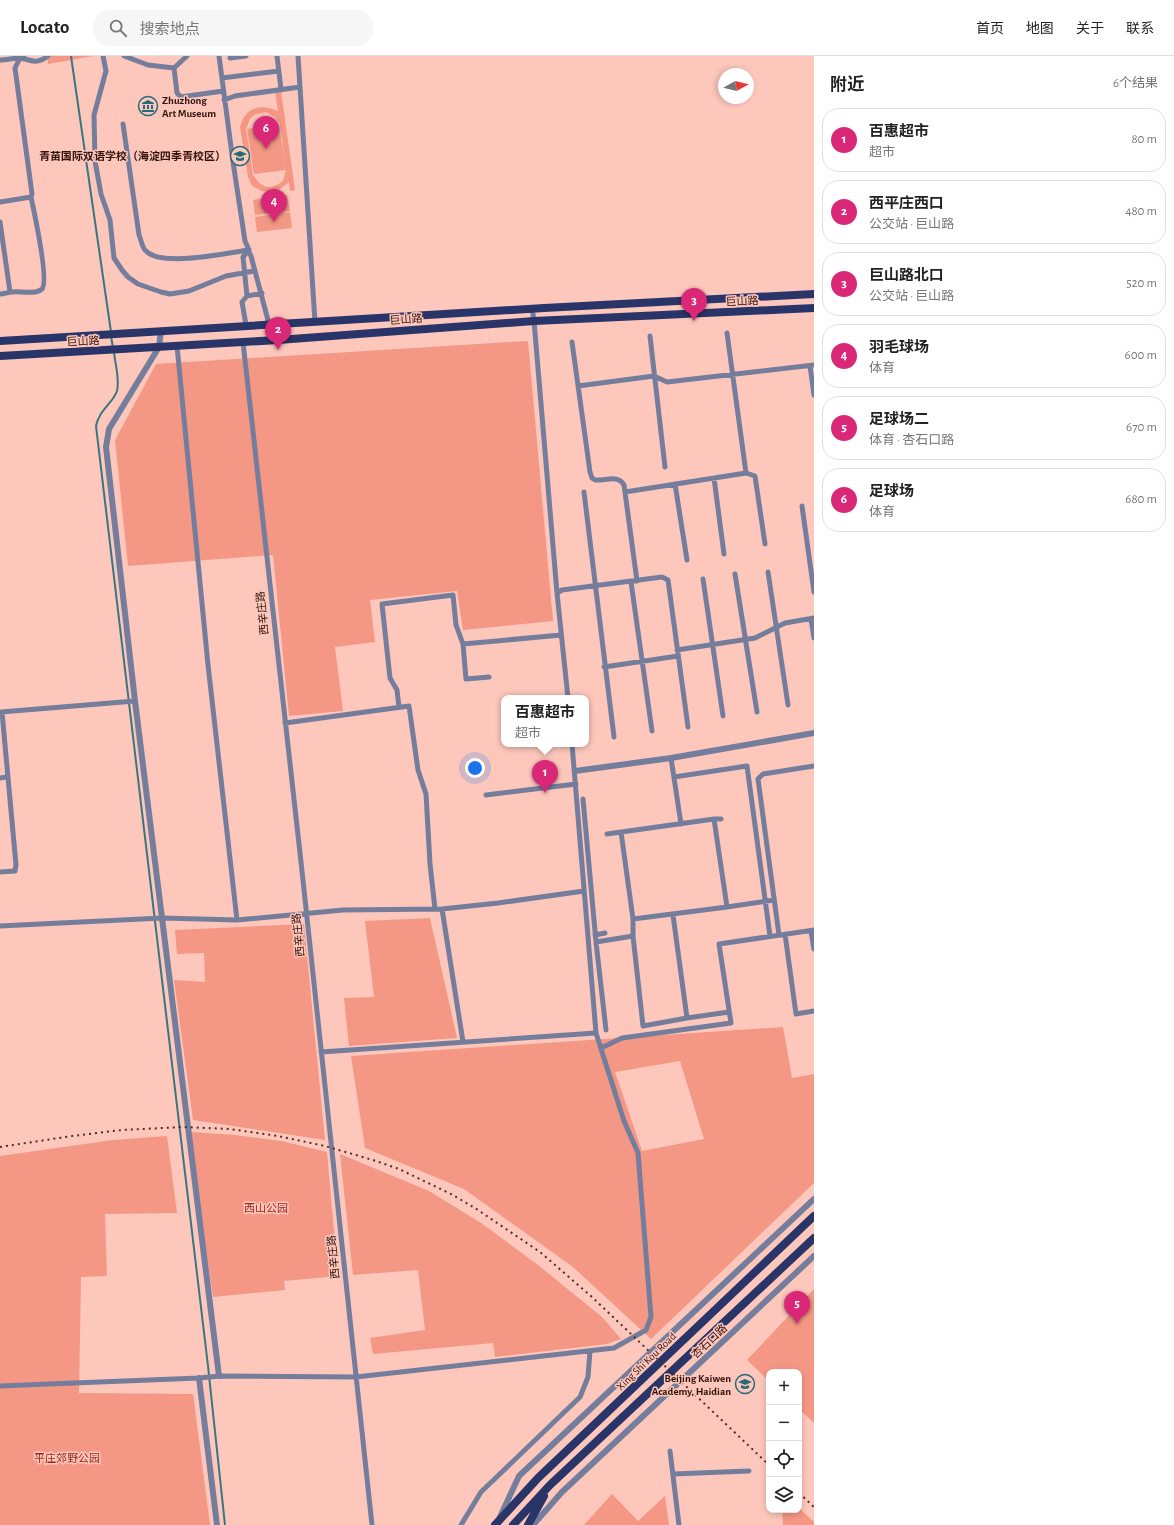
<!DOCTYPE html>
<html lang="zh">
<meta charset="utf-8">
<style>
body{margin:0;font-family:"Alegreya Sans","Noto Sans SC",sans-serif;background:#f6f6f6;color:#222}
.controls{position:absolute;right:12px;bottom:12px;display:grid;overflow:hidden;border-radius:8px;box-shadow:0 2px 6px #0003}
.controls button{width:36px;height:36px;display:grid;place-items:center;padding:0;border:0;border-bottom:1px solid #e0e0e0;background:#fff;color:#222;font:20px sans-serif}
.compass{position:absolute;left:718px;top:12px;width:36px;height:36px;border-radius:50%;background:#fff;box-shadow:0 2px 6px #0003;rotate:82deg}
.you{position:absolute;left:475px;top:712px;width:14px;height:14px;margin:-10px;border:3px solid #fff;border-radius:50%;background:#1a73e8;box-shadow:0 0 0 6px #1a73e833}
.badge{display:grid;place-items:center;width:26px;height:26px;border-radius:50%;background:#db2777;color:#fff;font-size:13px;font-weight:700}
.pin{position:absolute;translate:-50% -33px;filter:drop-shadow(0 1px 2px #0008)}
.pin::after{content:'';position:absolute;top:21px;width:14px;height:12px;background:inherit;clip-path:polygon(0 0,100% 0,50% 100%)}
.popup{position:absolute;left:501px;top:639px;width:88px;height:52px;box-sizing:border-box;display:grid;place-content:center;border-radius:8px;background:#fff;filter:drop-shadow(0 1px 3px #0005);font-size:13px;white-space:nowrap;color:#767676}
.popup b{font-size:15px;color:#222}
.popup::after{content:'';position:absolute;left:50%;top:100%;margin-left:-8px;border:8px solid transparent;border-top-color:#fff}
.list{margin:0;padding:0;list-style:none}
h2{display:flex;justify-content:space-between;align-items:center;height:52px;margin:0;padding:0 16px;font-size:17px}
h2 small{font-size:13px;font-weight:400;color:#767676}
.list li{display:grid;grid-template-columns:26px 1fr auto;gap:12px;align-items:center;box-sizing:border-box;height:64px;margin:0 8px 8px;padding:0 8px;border:1px solid #e0e0e0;border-radius:16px}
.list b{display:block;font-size:15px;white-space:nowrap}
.list p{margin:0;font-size:13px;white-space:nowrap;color:#767676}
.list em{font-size:13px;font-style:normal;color:#767676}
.icon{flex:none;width:22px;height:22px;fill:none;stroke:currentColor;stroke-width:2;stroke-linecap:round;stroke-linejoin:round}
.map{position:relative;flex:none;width:814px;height:1469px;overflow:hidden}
header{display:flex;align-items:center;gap:24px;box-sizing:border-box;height:56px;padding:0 20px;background:#fff;border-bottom:1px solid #e0e0e0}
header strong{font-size:19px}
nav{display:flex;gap:22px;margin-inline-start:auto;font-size:14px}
.search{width:280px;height:36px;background:#f6f6f6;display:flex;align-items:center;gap:10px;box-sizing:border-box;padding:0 14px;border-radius:16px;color:#767676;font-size:15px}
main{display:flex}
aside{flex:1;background:#fff}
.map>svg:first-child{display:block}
</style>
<header>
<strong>Locato</strong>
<div class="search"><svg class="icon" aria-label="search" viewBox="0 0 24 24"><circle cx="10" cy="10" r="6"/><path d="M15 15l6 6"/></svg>搜索地点</div>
<nav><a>首页</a><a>地图</a><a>关于</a><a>联系</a></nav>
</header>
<main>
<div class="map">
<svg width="814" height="1469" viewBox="0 0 814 1469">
<rect width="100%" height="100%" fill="#fdc7bc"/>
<path fill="#f59785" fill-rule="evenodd" d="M 47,0 L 93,0 L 48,8 Z
M 281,35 L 295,134 L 290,135 L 289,126 L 279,134 L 275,136 L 262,135 L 252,130 L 248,121 L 240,71 C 245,51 261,47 278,55 L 275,36 ZM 266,56 L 275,61 L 280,68 L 286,114 L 283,125 L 279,128 L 271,131 L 266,131 L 259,127 L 253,119 L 246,73 L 250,63 L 254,59 Z
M 279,68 L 286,114 L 254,118 L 247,73 Z
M 287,139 L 290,155 L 255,159 L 253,144 Z
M 290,156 L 292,172 L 257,176 L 255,161 Z
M 528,285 L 553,565 L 463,574 L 457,535 L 370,544 L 375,586 L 335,591 L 343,655 L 289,660 L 273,499 L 128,510 L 115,384 L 156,308 Z
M 430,862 L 457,982 L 349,990 L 344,942 L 374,941 L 365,865 Z
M 304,868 L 325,1084 L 193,1064 L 174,924 L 205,926 L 204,897 L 177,898 L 175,874 Z
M 783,971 L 792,1022 L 814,1018 L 814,1127 L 651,1283 L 573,1211 L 464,1133 L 365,1092 L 351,1000 ZM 680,1005 L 704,1083 L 642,1095 L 615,1016 Z
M 191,1076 L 235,1079 L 281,1085 L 327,1096 L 338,1220 L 284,1225 L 285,1234 L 213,1241 L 194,1114 Z
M 167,1080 L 177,1157 L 105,1158 L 107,1220 L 81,1221 L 79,1337 L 193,1338 L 210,1469 L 0,1469 L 0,1100 L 113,1084 Z
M 340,1098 L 429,1135 L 481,1167 L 538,1209 L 602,1261 L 621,1283 L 607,1288 L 495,1301 L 493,1287 L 373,1298 L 370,1282 L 425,1274 L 418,1214 L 353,1219 Z
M 814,1233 L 814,1367 L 799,1353 L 799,1316 L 769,1316 L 769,1325 L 747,1304 Z
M 612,1438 L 638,1465 L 665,1440 L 669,1469 L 584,1469 Z
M 799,1452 L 814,1466 L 814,1469 L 783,1469 L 782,1454 L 799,1454 Z"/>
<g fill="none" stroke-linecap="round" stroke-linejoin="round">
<path stroke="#387681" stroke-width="2" d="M 71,0 L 111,276
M 111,280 L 113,292
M 114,296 C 115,308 120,323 117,335 C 113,347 99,354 96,370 L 208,1310 L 225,1469"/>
<path stroke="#747e9c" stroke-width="5" d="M 103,0 L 106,15 L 94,59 L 95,105 L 101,138 L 110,164 L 114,202 L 122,214 L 128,221 L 138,228 L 161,236 L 170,238 L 189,235 L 226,220 L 254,215
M 124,0 L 148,9 L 174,12 L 187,0
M 219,0 L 233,106 L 245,185 L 249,194 L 247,195 L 249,196 L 251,200 L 269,268
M 277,0 L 281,33
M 298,0 L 315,266
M 230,2 L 246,0
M 0,4 C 6,4 14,2 20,2 C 32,4 36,9 48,0
M 174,12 L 177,37 L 181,41 L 223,35
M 222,22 L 279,15
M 224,44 L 235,40 L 300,31
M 123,68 L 139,179 C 141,183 142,191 145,194 C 160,212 226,197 249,194
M 0,146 L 31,141
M 0,166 L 10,236
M 0,238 C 4,238 8,236 12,236 C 20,235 36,239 42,233 C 49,225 34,155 31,141 L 32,138 L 15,12 L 20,2 L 24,0
M 247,240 L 243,201 L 249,194
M 532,252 L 534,265 L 557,537 L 568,642
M 246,269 L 242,246 L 247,240 L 262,237
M 727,277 L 746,417
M 650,280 L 665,411
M 243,286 L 302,815 L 372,1469
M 572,286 L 590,416 L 592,422 L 595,424 C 605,425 618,418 624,429 L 637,525
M 177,290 L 208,609 L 237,864
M 810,310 L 814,339
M 578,330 L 654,320 L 667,326 L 814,309
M 714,422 L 724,498
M 675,428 L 687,504
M 584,436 L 614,681
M 625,436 L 746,417 L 755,420 L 765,488
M 802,450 L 814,536
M 768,516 L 788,649
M 735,518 L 757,656
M 703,523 L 723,660
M 631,526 L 652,675
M 557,537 L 562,534 L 662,521 L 668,524 L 688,671
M 811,563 L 814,582
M 463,588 L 561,579
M 677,594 L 755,582 L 785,567 L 814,562
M 604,611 L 678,600
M 399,651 L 397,634 L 390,622 L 382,548 L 453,539 L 456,569 L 463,588 L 466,623 L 489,621
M 1,656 L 135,645
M 285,667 L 409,650 L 418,714 L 426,738 L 430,808 L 435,853
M 671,702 L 681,768
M 674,721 L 747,710 L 770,880
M 0,722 L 7,721
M 486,739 L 576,728
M 583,743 L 596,886
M 714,763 L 721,763
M 621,776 L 633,863 L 727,851
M 607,778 L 714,763 L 727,851 L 774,844
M 0,816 L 15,815 L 16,809 L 2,656
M 442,853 L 463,986
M 673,859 L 687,962 L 729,956
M 633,863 L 633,880 L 643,970 L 687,962
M 0,870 L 162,862 L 237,864 L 343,854 L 442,853 L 498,847 L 584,835
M 811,875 L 814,893
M 785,878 L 796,958 L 814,955
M 595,879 L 605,877
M 779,879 L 758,723 L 763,718 L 814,710
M 606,974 L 596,886 L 633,880
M 601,992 L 622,982 L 731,967 L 719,888 L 814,874
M 321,996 L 596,977
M 0,1330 L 199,1322 L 219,1320 L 356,1321 L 614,1292 L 646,1274 L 651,1261 L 638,1097 L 624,1065 L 596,977 L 572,688
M 670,1395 L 679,1469
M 673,1418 L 749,1415
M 461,1469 L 481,1436 L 580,1341 L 588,1321 L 590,1295"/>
<path stroke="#747e9c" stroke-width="6" d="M 161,275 L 159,291 L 109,373 L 106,391 L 135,645 L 219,1320
M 575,715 L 671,702 L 814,677
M 199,1322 L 217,1469
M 500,1461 L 519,1420 L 814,1143
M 533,1469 L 562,1436 L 814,1200"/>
<path stroke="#293569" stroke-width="8" d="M 0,285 L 544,252 L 814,238
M 0,300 L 278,284 L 534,265 L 814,252
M 495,1469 L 538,1422 L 814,1160
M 513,1469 L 550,1429 L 814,1182
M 528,1469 L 544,1440"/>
<path stroke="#4f2c25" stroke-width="2" stroke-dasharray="2 4" stroke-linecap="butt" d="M 0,1091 L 72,1080 L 122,1074 L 183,1071 L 230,1073 L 278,1080 L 325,1090 L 373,1104 L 399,1113 L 451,1138 L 475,1152 L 540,1196 L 592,1241 L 769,1409
M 799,1437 L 814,1451"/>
</g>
<defs>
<symbol id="museum-ring" viewBox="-11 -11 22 22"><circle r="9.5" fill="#fdc7bc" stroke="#246c78" stroke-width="1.5"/><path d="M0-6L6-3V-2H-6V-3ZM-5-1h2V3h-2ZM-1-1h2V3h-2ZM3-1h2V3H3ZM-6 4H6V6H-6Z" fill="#246c78"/></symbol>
<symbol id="school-ring" viewBox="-11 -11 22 22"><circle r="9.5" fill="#fdc7bc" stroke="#246c78" stroke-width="1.5"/><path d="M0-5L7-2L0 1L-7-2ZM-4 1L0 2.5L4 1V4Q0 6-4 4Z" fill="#246c78"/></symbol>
</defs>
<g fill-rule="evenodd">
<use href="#museum-ring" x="137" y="39" width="22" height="22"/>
<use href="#school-ring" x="229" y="89" width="22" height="22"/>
<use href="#school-ring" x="734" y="1317" width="22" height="22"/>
</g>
<g text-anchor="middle" stroke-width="3" stroke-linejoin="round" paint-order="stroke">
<g font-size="11" font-weight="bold" fill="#33130d" stroke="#fdc7bc" text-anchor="end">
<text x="162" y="48" text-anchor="start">Zhuzhong<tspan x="162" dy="13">Art Museum</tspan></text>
<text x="226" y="104">青苗国际双语学校（海淀四季青校区）</text>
<text x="731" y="1326">Beijing Kaiwen<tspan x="731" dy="13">Academy, Haidian</tspan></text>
</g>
<g font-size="11" fill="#33130d" stroke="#fdc7bc">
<text transform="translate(742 245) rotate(-3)" y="4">巨山路</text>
<text transform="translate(406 263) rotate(-4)" y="4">巨山路</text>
<text transform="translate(83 285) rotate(-3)" y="4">巨山路</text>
<text transform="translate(262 557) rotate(-96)" y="4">西辛庄路</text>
<text transform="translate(298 879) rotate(-96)" y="4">西辛庄路</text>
<text transform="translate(333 1201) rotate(-96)" y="4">西辛庄路</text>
<text transform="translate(709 1285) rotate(-43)" y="4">杏石口路</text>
<text transform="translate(646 1305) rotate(-44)" y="4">Xing Shi Kou Road</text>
</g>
<g font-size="11" fill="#9b2919" stroke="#fdc7bc">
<text x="266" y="1156">西山公园</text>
<text x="67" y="1406">平庄郊野公园</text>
</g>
</g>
</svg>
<div class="controls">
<button>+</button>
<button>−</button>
<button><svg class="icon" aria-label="locate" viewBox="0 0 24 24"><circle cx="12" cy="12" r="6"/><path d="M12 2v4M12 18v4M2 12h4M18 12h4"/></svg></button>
<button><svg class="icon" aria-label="layers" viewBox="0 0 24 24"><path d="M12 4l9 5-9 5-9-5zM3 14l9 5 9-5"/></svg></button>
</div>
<svg class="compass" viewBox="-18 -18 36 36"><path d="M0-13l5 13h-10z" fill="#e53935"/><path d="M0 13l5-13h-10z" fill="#767676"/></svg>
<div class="you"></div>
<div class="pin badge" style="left:545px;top:737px">1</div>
<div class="popup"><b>百惠超市</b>超市</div>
<div class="pin badge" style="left:278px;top:294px">2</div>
<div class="pin badge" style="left:694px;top:265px">3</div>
<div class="pin badge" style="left:274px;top:166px">4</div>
<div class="pin badge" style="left:797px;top:1268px">5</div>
<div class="pin badge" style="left:266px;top:93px">6</div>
</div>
<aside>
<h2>附近<small>6个结果</small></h2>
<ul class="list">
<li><span class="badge">1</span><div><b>百惠超市</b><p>超市</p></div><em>80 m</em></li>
<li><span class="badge">2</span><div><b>西平庄西口</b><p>公交站 · 巨山路</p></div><em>480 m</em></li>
<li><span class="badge">3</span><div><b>巨山路北口</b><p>公交站 · 巨山路</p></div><em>520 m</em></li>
<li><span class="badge">4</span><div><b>羽毛球场</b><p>体育</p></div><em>600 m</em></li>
<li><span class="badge">5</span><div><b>足球场二</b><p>体育 · 杏石口路</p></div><em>670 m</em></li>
<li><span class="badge">6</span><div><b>足球场</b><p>体育</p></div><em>680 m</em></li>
</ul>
</aside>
</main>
